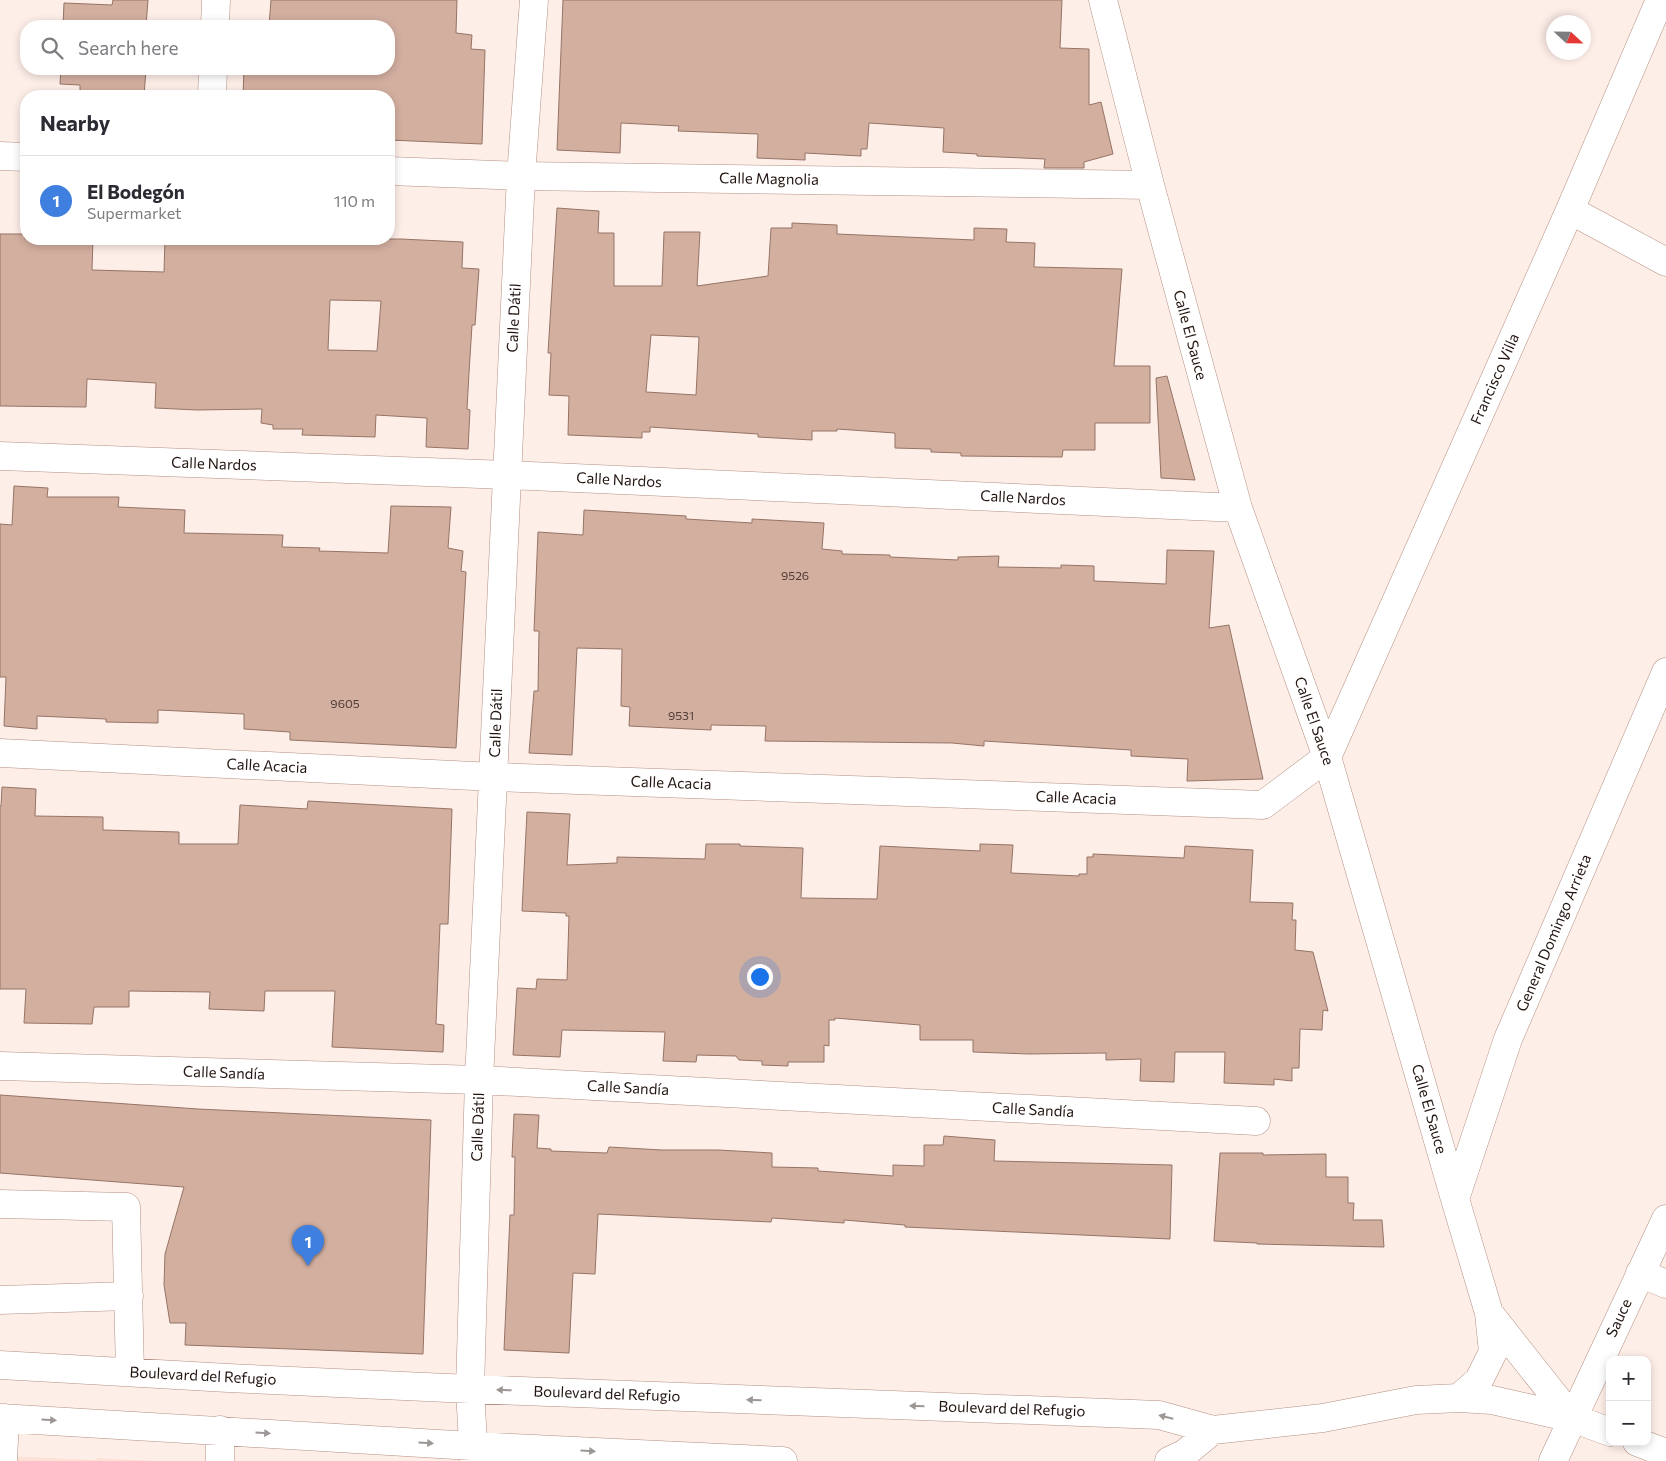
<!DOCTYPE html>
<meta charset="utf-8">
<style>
body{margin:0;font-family:Commissioner,sans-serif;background:#f2f2f3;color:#2b2b33}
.controls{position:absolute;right:15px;bottom:15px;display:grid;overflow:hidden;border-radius:10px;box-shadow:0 2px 8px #0003}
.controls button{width:45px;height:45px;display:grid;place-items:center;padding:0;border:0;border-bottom:1px solid #e1e1e2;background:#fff;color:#2b2b33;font:25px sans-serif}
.compass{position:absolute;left:1546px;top:15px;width:45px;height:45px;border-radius:50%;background:#fff;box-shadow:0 2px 8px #0003;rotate:112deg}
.you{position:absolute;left:759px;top:976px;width:18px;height:18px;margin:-12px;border:4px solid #fff;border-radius:50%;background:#1a73e8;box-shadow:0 0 0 8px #1a73e833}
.badge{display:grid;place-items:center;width:32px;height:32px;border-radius:50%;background:#3552c3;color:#fff;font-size:16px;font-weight:700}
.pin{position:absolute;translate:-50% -41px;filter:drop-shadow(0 1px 2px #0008)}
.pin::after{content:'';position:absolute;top:26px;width:18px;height:15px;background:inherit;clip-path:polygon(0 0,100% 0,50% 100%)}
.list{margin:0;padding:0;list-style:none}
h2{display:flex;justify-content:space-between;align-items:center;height:65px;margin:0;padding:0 20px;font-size:21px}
h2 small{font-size:16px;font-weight:400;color:#7c7c81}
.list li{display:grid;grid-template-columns:32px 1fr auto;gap:15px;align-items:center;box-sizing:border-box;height:90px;padding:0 20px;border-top:1px solid #e1e1e2}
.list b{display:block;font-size:19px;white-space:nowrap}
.list p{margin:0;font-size:16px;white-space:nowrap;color:#7c7c81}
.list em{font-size:16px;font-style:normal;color:#7c7c81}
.icon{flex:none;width:28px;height:28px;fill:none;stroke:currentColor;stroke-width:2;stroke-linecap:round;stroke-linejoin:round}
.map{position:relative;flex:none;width:1666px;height:1461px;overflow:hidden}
.search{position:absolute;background:#fff;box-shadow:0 2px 8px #0003;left:20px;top:20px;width:375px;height:55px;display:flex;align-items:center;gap:12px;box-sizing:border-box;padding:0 18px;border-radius:20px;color:#7c7c81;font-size:19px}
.panel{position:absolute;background:#fff;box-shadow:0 2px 8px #0003;left:20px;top:90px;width:375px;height:155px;border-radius:20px}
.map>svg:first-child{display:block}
</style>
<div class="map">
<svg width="1666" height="1461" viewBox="0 0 1666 1461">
<rect width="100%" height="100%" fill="#feeee8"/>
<path fill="#fde1d6" d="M 0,1456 L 97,1460 L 97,1458 L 154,1461 L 0,1461 Z"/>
<path fill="#d3afa0" stroke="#957466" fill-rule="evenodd" d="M 113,0 L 148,0 L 146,26 L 63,26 L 64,3 L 112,5 Z
M 271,0 L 457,0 L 456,33 L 472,35 L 471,49 L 485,50 L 482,144 L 389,140 L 389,96 L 243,96 L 244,69 L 389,69 L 389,26 L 269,26 Z
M 563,0 L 1062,0 L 1060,48 L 1089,49 L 1089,105 L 1101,102 L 1113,154 L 1084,162 L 1084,168 L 1044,168 L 1045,159 L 977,156 L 977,154 L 943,152 L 944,128 L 869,123 L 867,149 L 861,149 L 861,156 L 805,153 L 805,160 L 757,158 L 758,134 L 678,131 L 679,126 L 621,123 L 620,153 L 557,150 Z
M 61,69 L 146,69 L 144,96 L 80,96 L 80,85 L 60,84 Z
M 557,208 L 599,211 L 598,233 L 614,233 L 614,286 L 662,286 L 664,232 L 700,232 L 697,286 L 768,276 L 771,228 L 792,228 L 792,223 L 837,225 L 837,234 L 974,240 L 974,228 L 1007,229 L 1006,242 L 1035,243 L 1034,267 L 1122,269 L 1114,366 L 1150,366 L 1150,423 L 1095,423 L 1095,450 L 1063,450 L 1062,457 L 961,456 L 961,453 L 931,452 L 931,449 L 895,448 L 895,433 L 837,429 L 837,431 L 812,431 L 812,440 L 758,437 L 758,434 L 650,427 L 650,432 L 642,432 L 642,438 L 568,435 L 569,396 L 549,395 L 551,353 L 548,353 ZM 651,335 L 699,337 L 696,395 L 646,392 Z
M 0,234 L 25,234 L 25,239 L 93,239 L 92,270 L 164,272 L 165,239 L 401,239 L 463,242 L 462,268 L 479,269 L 475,325 L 472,325 L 469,373 L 467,409 L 470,410 L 468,449 L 426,447 L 427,418 L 376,415 L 375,437 L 302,435 L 303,429 L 273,429 L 273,425 L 261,423 L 262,409 L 197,410 L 155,408 L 156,383 L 87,379 L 86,407 L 0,406 ZM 330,300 L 381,301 L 377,351 L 328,350 Z
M 1167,376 L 1195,480 L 1161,478 L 1156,378 Z
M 14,486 L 48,488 L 47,497 L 119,497 L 118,507 L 185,510 L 184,533 L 283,535 L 282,547 L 320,548 L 319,551 L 388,553 L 391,506 L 451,507 L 448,548 L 463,551 L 461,571 L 466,572 L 456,748 L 290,740 L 290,732 L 244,729 L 244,714 L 158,710 L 158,723 L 106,722 L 106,719 L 37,716 L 37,729 L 4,726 L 6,677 L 0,677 L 0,524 L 12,525 Z
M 584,510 L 686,516 L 686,519 L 752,523 L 752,519 L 824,523 L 822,549 L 842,551 L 842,554 L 890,555 L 890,557 L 958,560 L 958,557 L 999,556 L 998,567 L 1061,568 L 1061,565 L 1094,566 L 1094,581 L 1166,584 L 1167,550 L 1214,551 L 1209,628 L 1229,625 L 1263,779 L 1187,781 L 1188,759 L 1131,756 L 1131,750 L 984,741 L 984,746 L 952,743 L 765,741 L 766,726 L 711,725 L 711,730 L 629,726 L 630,707 L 621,706 L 622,649 L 577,648 L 572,755 L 529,753 L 534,691 L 538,691 L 539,631 L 534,631 L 538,532 L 583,535 Z
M 2,787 L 36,789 L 35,816 L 103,817 L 103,830 L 179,832 L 179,844 L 238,844 L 240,805 L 307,809 L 308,801 L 452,809 L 448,924 L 440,924 L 436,1024 L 444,1025 L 443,1052 L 332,1047 L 335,991 L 265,991 L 264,1011 L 209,1009 L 210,992 L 129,991 L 129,1007 L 94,1007 L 92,1024 L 24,1023 L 26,989 L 0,989 L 0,806 L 1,806 Z
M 527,812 L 570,814 L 567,865 L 617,863 L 617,857 L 705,859 L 706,844 L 740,844 L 740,846 L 803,848 L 801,898 L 877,899 L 880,846 L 980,851 L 980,844 L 1013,845 L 1011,873 L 1079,876 L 1079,874 L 1087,874 L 1087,857 L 1093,857 L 1093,854 L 1184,858 L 1185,846 L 1253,850 L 1250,902 L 1293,903 L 1292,920 L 1296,920 L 1295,950 L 1313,952 L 1328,1011 L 1323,1010 L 1322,1030 L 1300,1029 L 1299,1068 L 1292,1068 L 1292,1081 L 1274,1079 L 1274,1085 L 1224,1083 L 1225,1052 L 1175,1052 L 1174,1082 L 1140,1081 L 1141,1059 L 1106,1060 L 1106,1053 L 1029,1054 L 973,1052 L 973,1040 L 920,1040 L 920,1025 L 835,1018 L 835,1020 L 829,1020 L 829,1046 L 824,1045 L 824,1062 L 788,1062 L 788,1066 L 762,1065 L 762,1061 L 739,1060 L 736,1056 L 697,1055 L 696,1062 L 663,1061 L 665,1032 L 562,1030 L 560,1057 L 513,1055 L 517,988 L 536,989 L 537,979 L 567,980 L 569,916 L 566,916 L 566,913 L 522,911 Z
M 0,1095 L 198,1109 L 431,1120 L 423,1354 L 185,1345 L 186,1323 L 170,1323 L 164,1285 L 165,1254 L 184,1187 L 0,1173 Z
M 514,1114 L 539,1115 L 537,1148 L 551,1149 L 551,1151 L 607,1153 L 609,1147 L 662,1150 L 718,1150 L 772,1153 L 772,1167 L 818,1168 L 818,1171 L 893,1176 L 893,1165 L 924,1166 L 924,1145 L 943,1145 L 944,1136 L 995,1140 L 994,1161 L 1172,1165 L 1170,1239 L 905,1227 L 905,1225 L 844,1220 L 844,1223 L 772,1218 L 771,1222 L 598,1214 L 595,1274 L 573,1273 L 569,1353 L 504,1350 L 510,1215 L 514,1215 L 515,1157 L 512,1157 Z
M 1220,1153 L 1263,1153 L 1263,1155 L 1326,1154 L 1326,1177 L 1348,1177 L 1348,1203 L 1354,1203 L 1353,1220 L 1382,1220 L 1384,1247 L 1257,1244 L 1257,1243 L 1214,1241 Z"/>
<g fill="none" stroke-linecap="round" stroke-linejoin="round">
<defs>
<path id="minor" d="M 1103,0 L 1150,185 L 1238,508 L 1327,757 L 1455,1199 L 1489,1313 L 1572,1418
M 215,26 L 216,0
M 212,96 L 213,69
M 0,156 L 26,157
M 389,171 L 521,176 L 1150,185
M 1570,210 L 1666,262
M 0,456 L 507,475 L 1238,508
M 0,753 L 494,777 L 1263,805 L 1327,757 L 1570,210 L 1660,0
M 0,1066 L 479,1080 L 1256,1121
M 1455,1199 L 1508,1039 L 1666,672
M 0,1204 L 126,1207 L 130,1372
M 1640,1273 L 1666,1284
M 0,1300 L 129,1296
M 0,1365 L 228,1378 L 470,1389 L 1159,1415 L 1213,1430 L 1323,1418 L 1416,1400 L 1459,1398 L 1492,1400 L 1572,1418 L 1610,1432
M 1459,1398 L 1479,1380 L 1493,1352 L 1489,1313
M 0,1418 L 472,1446 L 783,1461
M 1637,1442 L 1666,1453
M 3,1461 L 5,1418
M 220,1461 L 220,1430
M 474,1461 L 470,1389 L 479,1080 L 521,176 L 534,0
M 1169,1461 L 1184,1454 L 1213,1430
M 1553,1461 L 1666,1219"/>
</defs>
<use href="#minor" stroke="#b39083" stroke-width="29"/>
<use href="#minor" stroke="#fff" stroke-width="28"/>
</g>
<defs><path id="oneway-solid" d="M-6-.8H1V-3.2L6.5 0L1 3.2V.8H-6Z" transform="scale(1.25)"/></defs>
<g fill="#9c9694">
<use href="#oneway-solid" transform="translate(504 1390) rotate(-178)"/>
<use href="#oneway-solid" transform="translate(754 1400) rotate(-178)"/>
<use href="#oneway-solid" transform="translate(917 1406) rotate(-178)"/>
<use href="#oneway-solid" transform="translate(1166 1417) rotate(-166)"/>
<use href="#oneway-solid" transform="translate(49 1420) rotate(3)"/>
<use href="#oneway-solid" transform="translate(263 1433) rotate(4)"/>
<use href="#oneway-solid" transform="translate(426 1443) rotate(4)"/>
<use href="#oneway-solid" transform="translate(588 1451) rotate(3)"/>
</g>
<g text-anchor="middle" stroke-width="4" stroke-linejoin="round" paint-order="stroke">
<g font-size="12" fill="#4f3c35">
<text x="795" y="580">9526</text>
<text x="345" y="708">9605</text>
<text x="681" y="720">9531</text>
</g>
<g font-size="15" fill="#231611" stroke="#fff">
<text transform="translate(769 179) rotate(1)" y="5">Calle Magnolia</text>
<text transform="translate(514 318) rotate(-87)" y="5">Calle Dátil</text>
<text transform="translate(1190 335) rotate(75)" y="5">Calle El Sauce</text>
<text transform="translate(1495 379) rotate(-66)" y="5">Francisco Villa</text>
<text transform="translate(214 464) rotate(2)" y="5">Calle Nardos</text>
<text transform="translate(619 480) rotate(3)" y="5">Calle Nardos</text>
<text transform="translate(1023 498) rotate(3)" y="5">Calle Nardos</text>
<text transform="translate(1314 721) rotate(71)" y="5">Calle El Sauce</text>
<text transform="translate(496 723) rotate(-88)" y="5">Calle Dátil</text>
<text transform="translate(267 766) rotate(3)" y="5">Calle Acacia</text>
<text transform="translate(671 783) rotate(2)" y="5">Calle Acacia</text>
<text transform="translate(1076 798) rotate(2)" y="5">Calle Acacia</text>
<text transform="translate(1554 933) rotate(-67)" y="5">General Domingo Arrieta</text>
<text transform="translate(224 1073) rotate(2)" y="5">Calle Sandía</text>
<text transform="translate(628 1088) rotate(3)" y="5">Calle Sandía</text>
<text transform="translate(1429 1109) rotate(74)" y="5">Calle El Sauce</text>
<text transform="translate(1033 1110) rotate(3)" y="5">Calle Sandía</text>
<text transform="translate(478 1127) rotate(-88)" y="5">Calle Dátil</text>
<text transform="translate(1619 1318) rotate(-65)" y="5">Sauce</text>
<text transform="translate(203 1376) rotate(3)" y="5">Boulevard del Refugio</text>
<text transform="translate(607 1394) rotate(2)" y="5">Boulevard del Refugio</text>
<text transform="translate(1012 1409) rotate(2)" y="5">Boulevard del Refugio</text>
</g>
</g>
</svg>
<div class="controls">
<button>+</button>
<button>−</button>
</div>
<svg class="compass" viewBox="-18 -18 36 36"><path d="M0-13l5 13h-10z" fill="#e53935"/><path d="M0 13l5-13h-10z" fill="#7c7c81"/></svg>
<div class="you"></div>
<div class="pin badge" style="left:308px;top:1266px;background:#3f7fe0">1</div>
<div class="search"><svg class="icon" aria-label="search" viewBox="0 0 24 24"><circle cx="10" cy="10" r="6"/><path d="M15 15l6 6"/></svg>Search here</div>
<section class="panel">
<h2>Nearby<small></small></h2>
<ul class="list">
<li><span class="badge" style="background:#3f7fe0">1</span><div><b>El Bodegón</b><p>Supermarket</p></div><em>110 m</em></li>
</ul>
</section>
</div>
